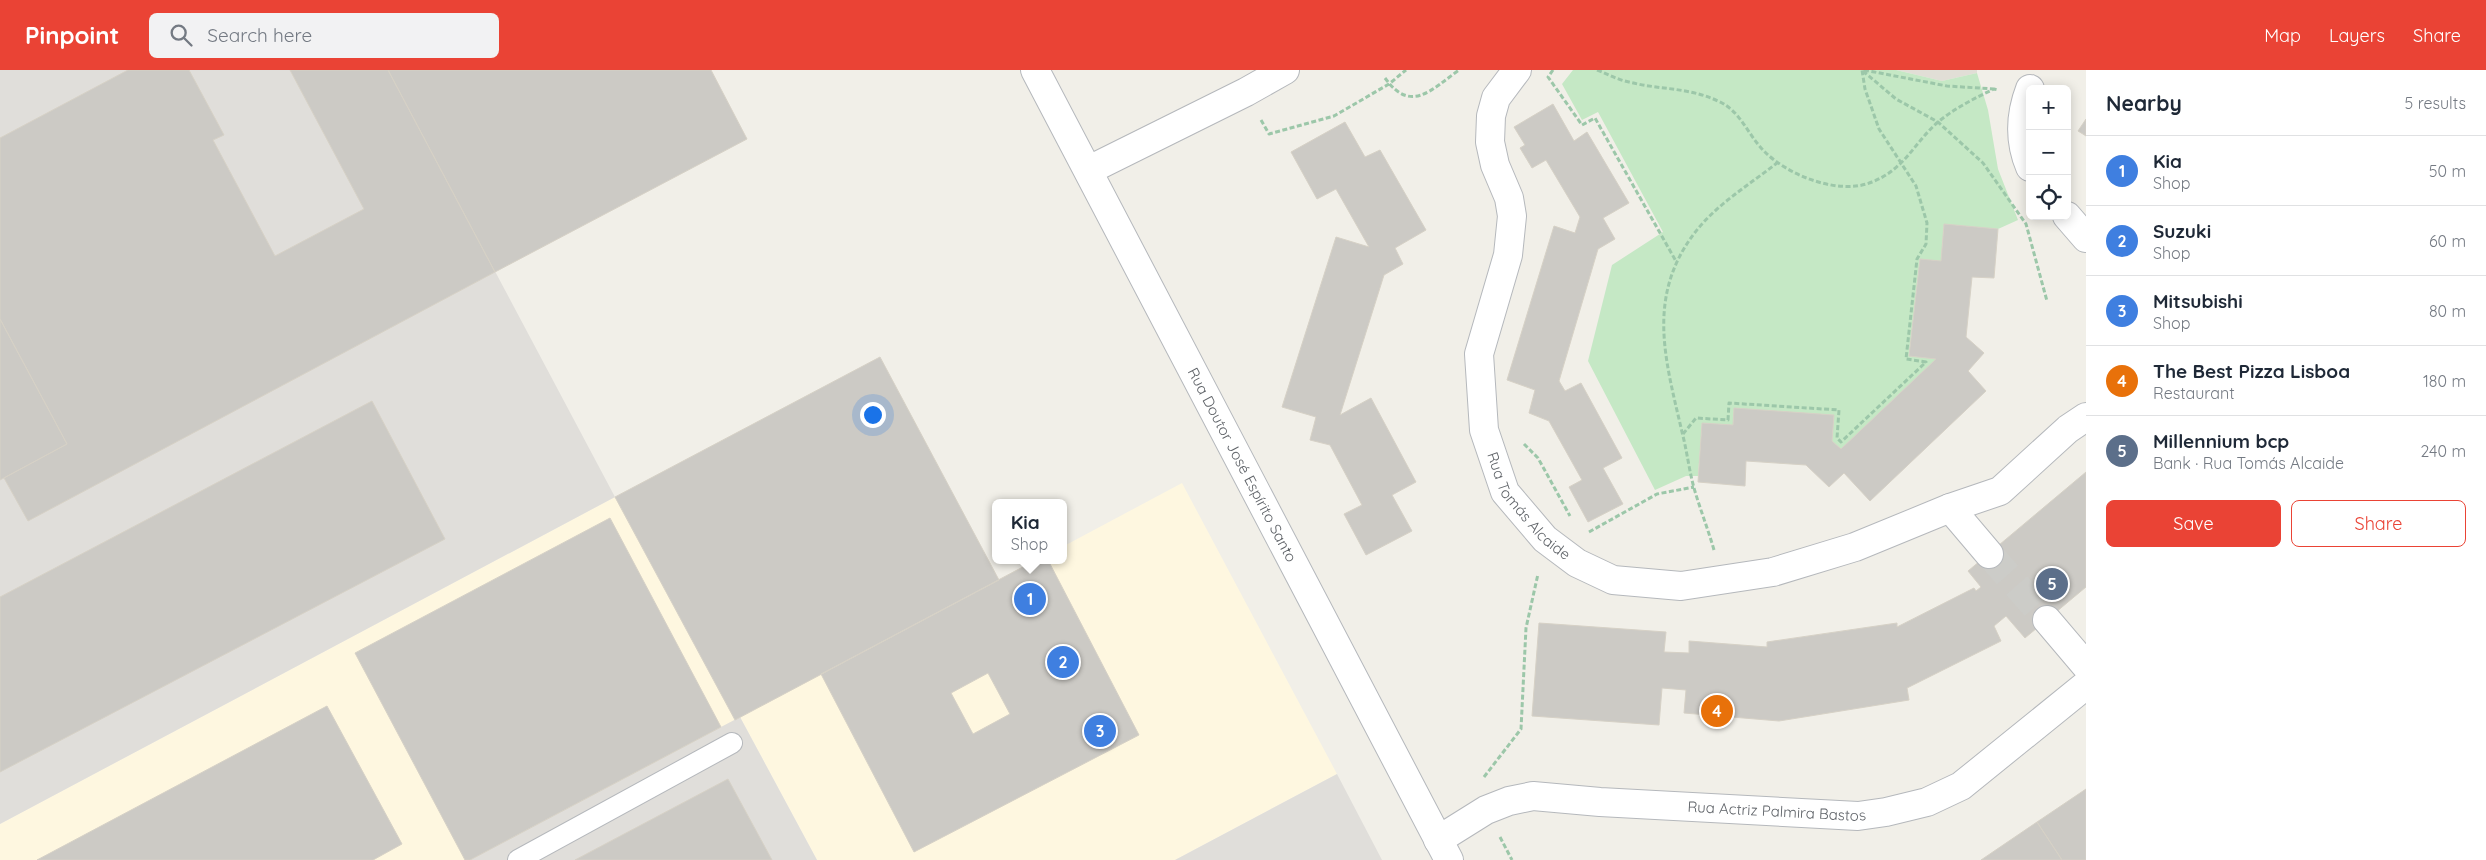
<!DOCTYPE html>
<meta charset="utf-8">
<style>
body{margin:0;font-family:Quicksand,sans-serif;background:#f2f2f3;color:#1f2937}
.controls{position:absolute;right:15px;top:15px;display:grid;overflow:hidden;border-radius:8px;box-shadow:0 2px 12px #0003}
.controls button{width:45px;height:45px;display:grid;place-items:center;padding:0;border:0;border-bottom:1px solid #e0e1e3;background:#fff;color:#1f2937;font:25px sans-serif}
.you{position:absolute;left:872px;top:344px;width:18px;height:18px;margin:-12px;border:4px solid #fff;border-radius:50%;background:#1a73e8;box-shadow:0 0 0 8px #1a73e833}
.badge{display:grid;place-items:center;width:32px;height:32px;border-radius:50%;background:#ea4335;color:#fff;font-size:16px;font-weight:700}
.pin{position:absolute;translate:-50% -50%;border:2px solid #fff;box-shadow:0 1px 5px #0006}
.popup{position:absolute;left:992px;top:429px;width:75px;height:65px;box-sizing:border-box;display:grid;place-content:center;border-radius:8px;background:#fff;filter:drop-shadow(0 1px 4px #0005);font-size:16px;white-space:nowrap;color:#747a83}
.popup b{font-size:19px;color:#1f2937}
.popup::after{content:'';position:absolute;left:50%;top:100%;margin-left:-10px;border:10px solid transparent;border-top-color:#fff}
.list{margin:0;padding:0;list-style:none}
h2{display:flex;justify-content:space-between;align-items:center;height:65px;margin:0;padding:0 20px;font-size:21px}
h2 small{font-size:16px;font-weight:400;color:#747a83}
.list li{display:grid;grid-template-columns:32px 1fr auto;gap:15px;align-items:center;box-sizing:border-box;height:70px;padding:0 20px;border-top:1px solid #e0e1e3}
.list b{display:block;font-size:19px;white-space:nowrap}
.list p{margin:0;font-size:16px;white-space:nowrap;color:#747a83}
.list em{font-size:16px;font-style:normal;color:#747a83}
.actions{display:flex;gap:10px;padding:15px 20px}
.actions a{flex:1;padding:11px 0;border:1px solid #ea4335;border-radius:8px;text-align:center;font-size:18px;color:#ea4335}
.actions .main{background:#ea4335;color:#fff}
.icon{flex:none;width:28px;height:28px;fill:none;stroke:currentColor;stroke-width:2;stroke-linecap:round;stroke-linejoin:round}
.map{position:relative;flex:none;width:2086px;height:790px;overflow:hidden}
header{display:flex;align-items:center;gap:30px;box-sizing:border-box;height:70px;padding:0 25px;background:#ea4335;color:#fff}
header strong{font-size:24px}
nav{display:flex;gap:28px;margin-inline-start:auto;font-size:18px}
.search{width:350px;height:45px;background:#f2f2f3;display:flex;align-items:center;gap:12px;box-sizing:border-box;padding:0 18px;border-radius:8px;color:#747a83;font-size:19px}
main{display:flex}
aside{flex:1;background:#fff}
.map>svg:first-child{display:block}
</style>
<header>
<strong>Pinpoint</strong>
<div class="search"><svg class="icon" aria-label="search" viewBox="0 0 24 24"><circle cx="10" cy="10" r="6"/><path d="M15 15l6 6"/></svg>Search here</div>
<nav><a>Map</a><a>Layers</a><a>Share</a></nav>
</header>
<main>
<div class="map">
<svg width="2086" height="790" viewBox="0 0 2086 790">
<rect width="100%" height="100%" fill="#f1efe8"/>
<path fill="#fef7e0" d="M 1182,413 L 1337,704 L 1175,790 L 817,790 L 740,647 L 1036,490 L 1064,490 L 1064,476 Z
M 615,427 L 735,650 L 470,790 L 0,790 L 0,754 Z"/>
<path fill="#e0deda" d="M 0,0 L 388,0 L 615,427 L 0,754 Z
M 740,647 L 817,790 L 470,790 L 721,657 Z
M 1337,704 L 1382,790 L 1175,790 Z"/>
<path fill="#e1ded6" d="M 1896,0 L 1977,0 L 1977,3 L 1942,11 Z"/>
<path fill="#c5e8c5" d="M 1573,0 L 1896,0 L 1942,11 L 1977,3 L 1988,40 L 1998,99 L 2018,150 L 1998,159 L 1944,154 L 1941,191 L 1920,189 L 1909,286 L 1936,289 L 1841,379 L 1832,371 L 1834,345 L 1734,339 L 1733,355 L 1702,353 L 1698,406 L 1686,406 L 1655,420 L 1588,291 L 1612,195 L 1663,162 L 1598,42 L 1582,50 L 1562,14 Z"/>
<path fill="#cccac5" stroke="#d6d1c6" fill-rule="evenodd" d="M 128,0 L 189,0 L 224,65 L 213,70 L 275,186 L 364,139 L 290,0 L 388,0 L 495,202 L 28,451 L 4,408 L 67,374 L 0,249 L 0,68 Z
M 388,0 L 711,0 L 747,69 L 495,202 Z
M 1553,34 L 1574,71 L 1587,62 L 1629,133 L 1603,148 L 1615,169 L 1598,179 L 1559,311 L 1565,321 L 1581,313 L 1622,388 L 1603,398 L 1623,434 L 1588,452 L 1569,417 L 1582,410 L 1549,351 L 1529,343 L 1535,320 L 1507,310 L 1554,156 L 1575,163 L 1580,147 L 1546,90 L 1532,98 L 1520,78 L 1525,75 L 1514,57 Z
M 2086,49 L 2086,66 L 2078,61 Z
M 1345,52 L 1365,87 L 1380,80 L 1426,160 L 1395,178 L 1403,194 L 1384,205 L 1340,345 L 1371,328 L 1416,412 L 1392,425 L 1412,461 L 1366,485 L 1344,444 L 1362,435 L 1330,375 L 1310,370 L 1316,347 L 1282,337 L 1336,167 L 1369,177 L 1336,119 L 1317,129 L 1291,82 Z
M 1944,154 L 1998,159 L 1994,208 L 1972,207 L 1966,267 L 1984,283 L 1968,301 L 1986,321 L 1870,431 L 1844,403 L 1829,417 L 1806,395 L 1746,391 L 1745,416 L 1698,412 L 1702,353 L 1733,355 L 1734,338 L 1834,345 L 1832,371 L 1841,379 L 1936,289 L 1909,286 L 1920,189 L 1941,191 Z
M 0,249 L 67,374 L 0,410 Z
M 880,287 L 999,510 L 735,650 L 615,427 Z
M 372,331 L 445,469 L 0,702 L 0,527 Z
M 2086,402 L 2086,517 L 2025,568 L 2006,546 L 1994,556 L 2001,571 L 1907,618 L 1909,630 L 1779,651 L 1684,643 L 1686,620 L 1662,618 L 1659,655 L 1532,646 L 1539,553 L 1666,562 L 1664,582 L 1689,583 L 1689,571 L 1767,577 L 1767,572 L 1897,553 L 1897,557 L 1974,518 L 1976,521 L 1981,517 L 1968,501 Z
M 610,448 L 721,657 L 470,790 L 465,790 L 355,583 Z
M 1036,490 L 1048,490 L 1139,665 L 914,782 L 821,604 ZM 988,603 L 1010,644 L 973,664 L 951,623 Z
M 327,636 L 402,774 L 373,790 L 37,790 Z
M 728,709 L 772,790 L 575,790 Z
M 2086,719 L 2086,790 L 2062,790 L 2037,752 Z
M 2037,752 L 2062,790 L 1981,790 Z"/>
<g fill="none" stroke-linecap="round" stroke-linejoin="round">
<path stroke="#ccccc8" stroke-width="28" stroke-dasharray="28 14" stroke-linecap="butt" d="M 1989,484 L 2047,550"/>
<defs>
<path id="service" d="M 518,790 L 732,673"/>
<g id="minor">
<path id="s1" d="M 1517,0 L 1496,28 L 1491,46 L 1490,72 L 1495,95 L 1509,128 L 1512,146 L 1508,185 L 1479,284 L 1484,360 L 1505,422 L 1545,469 L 1577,493 L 1613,510 L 1681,516 L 1773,502 L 1855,477 L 1950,438 L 2000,421 L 2068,359 L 2086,347"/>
<path d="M 2030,19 C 2020,45 2019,71 2030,97"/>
<path d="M 1089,100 L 1246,22 L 1285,0"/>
<path d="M 2067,146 L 2086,168"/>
<path d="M 1950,438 L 1989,484"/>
<path d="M 2047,550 L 2086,596"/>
<path id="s2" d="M 1438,770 L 1486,740 L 1509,731 L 1533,726 L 1600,732 L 1858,746 L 1886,742 L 1927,732 L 1961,716 L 2086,615"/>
</g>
<g id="tertiary">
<path id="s3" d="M 1035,0 L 1449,790"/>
</g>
</defs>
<use href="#service" stroke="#b5b8bc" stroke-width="22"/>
<use href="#minor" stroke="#b5b8bc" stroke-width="30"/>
<use href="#tertiary" stroke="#b5b8bc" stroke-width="30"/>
<path stroke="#9cc7a9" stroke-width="3" stroke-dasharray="5 2.5" stroke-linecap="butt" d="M 1553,0 L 1548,7 L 1582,55 L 1595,48 L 1677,193
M 1597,0 C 1608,4 1618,10 1629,12 C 1660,20 1688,17 1718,31 C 1741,41 1747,64 1764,81 C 1787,105 1839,126 1872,112 C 1905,99 1914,73 1938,52 C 1955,38 1975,28 1994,19 L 1998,20
M 1864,0 L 1947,16 L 1994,19
M 1863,1 L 1896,29 L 1938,52 L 1983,93 L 2026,154 L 2047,231
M 1385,8 C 1411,44 1431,20 1459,0
M 1261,50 L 1269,64 L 1334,46 L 1389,14 L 1406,0
M 1683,364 L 1696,348 L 1728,350 L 1729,333 L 1839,340 L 1837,368 L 1841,372 L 1926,292 L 1906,289 L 1917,189 L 1926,174 L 1927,153 L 1916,116 L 1879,59 L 1865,19 L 1862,0
M 1524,374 L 1538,388 L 1570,446
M 1589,462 L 1657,424 L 1694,417
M 1714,480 C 1708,459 1700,439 1694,418 C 1689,400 1687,381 1682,362 C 1666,292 1646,229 1693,165 C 1715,135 1749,115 1777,93
M 1484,707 L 1521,659 L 1526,558 L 1538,504
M 1500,767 L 1512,790"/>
<use href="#service" stroke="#fff" stroke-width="20"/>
<use href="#minor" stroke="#fff" stroke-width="28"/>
<use href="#tertiary" stroke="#fff" stroke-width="28"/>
</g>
<g text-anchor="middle" stroke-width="4" stroke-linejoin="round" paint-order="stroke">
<g font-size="15" fill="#5f6368" stroke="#fff">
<text dy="5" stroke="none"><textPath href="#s3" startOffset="446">Rua Doutor José Espírito Santo</textPath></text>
<text dy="5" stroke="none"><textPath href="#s1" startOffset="466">Rua Tomás Alcaide</textPath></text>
<text dy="5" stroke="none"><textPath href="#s2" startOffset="350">Rua Actriz Palmira Bastos</textPath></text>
</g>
</g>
</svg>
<div class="controls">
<button>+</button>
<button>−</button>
<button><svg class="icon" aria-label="locate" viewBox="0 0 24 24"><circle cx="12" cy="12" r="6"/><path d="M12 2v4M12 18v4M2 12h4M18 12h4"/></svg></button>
</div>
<div class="you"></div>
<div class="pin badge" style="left:1030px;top:529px;background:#3f7fe0">1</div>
<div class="popup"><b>Kia</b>Shop</div>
<div class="pin badge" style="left:1063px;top:592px;background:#3f7fe0">2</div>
<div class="pin badge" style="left:1100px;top:661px;background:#3f7fe0">3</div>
<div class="pin badge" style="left:1717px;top:641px;background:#e8710a">4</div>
<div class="pin badge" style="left:2052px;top:514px;background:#5c6f8a">5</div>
</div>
<aside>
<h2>Nearby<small>5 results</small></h2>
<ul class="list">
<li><span class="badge" style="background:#3f7fe0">1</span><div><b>Kia</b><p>Shop</p></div><em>50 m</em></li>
<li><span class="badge" style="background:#3f7fe0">2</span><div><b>Suzuki</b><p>Shop</p></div><em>60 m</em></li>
<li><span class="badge" style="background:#3f7fe0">3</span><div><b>Mitsubishi</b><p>Shop</p></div><em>80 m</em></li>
<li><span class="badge" style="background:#e8710a">4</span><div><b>The Best Pizza Lisboa</b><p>Restaurant</p></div><em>180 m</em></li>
<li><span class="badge" style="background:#5c6f8a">5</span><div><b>Millennium bcp</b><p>Bank · Rua Tomás Alcaide</p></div><em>240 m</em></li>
</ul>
<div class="actions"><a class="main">Save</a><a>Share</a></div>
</aside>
</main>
